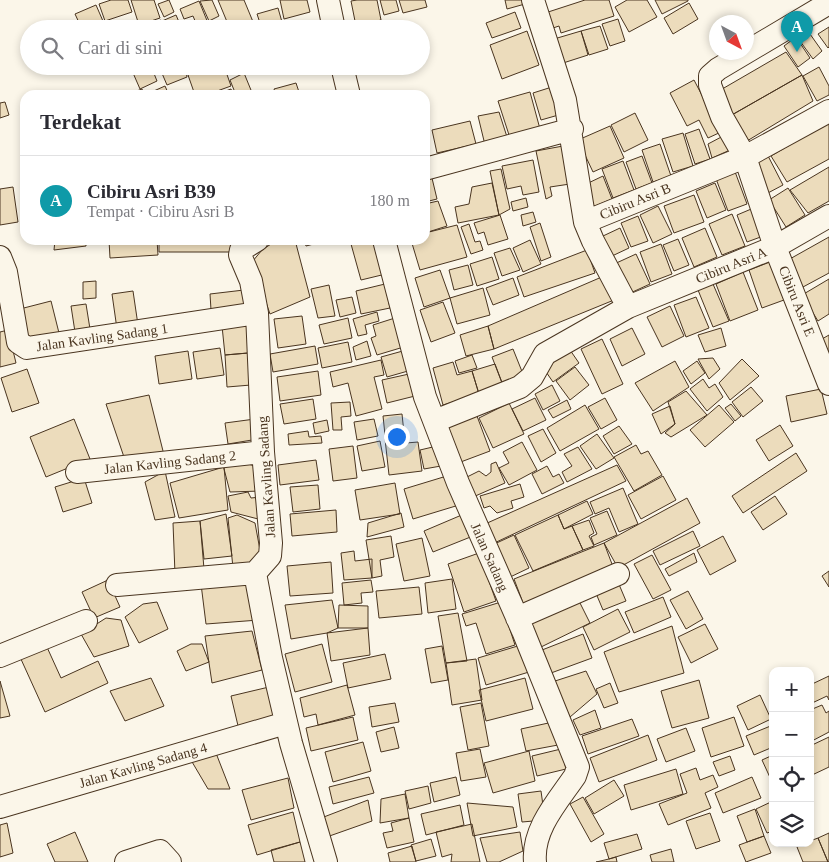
<!DOCTYPE html>
<html lang="id">
<meta charset="utf-8">
<style>
body{margin:0;font-family:"Times New Roman",serif;background:#f7f7f7;color:#2b2b33}
.controls{position:absolute;right:15px;bottom:15px;display:grid;overflow:hidden;border-radius:10px;box-shadow:0 2px 8px #0003}
.controls button{width:45px;height:45px;display:grid;place-items:center;padding:0;border:0;border-bottom:1px solid #e1e1e2;background:#fff;color:#2b2b33;font:25px sans-serif}
.compass{position:absolute;left:709px;top:15px;width:45px;height:45px;border-radius:50%;background:#fff;box-shadow:0 2px 8px #0003;rotate:139deg}
.you{position:absolute;left:396px;top:436px;width:18px;height:18px;margin:-12px;border:4px solid #fff;border-radius:50%;background:#1a73e8;box-shadow:0 0 0 8px #1a73e833}
.badge{display:grid;place-items:center;width:32px;height:32px;border-radius:50%;background:#c62828;color:#fff;font-size:16px;font-weight:700}
.pin{position:absolute;translate:-50% -41px;filter:drop-shadow(0 1px 2px #0008)}
.pin::after{content:'';position:absolute;top:26px;width:18px;height:15px;background:inherit;clip-path:polygon(0 0,100% 0,50% 100%)}
.list{margin:0;padding:0;list-style:none}
h2{display:flex;justify-content:space-between;align-items:center;height:65px;margin:0;padding:0 20px;font-size:21px}
h2 small{font-size:16px;font-weight:400;color:#7c7c81}
.list li{display:grid;grid-template-columns:32px 1fr auto;gap:15px;align-items:center;box-sizing:border-box;height:90px;padding:0 20px;border-top:1px solid #e1e1e2}
.list b{display:block;font-size:19px;white-space:nowrap}
.list p{margin:0;font-size:16px;white-space:nowrap;color:#7c7c81}
.list em{font-size:16px;font-style:normal;color:#7c7c81}
.icon{flex:none;width:28px;height:28px;fill:none;stroke:currentColor;stroke-width:2;stroke-linecap:round;stroke-linejoin:round}
.map{position:relative;flex:none;width:829px;height:862px;overflow:hidden}
.search{position:absolute;background:#fff;box-shadow:0 2px 8px #0003;left:20px;top:20px;width:410px;height:55px;display:flex;align-items:center;gap:12px;box-sizing:border-box;padding:0 18px;border-radius:28px;color:#7c7c81;font-size:19px}
.panel{position:absolute;background:#fff;box-shadow:0 2px 8px #0003;left:20px;top:90px;width:410px;height:155px;border-radius:15px}
.map>svg:first-child{display:block}
</style>
<div class="map">
<svg width="829" height="862" viewBox="0 0 829 862">
<rect width="100%" height="100%" fill="#fbf6e9"/>
<path fill="#ecdcbc" stroke="#4a3520" d="M 111,0 L 128,0 L 132,12 L 105,21 L 99,4 Z
M 131,0 L 154,0 L 160,18 L 139,25 Z
M 169,0 L 174,12 L 164,17 L 158,4 Z
M 212,0 L 219,16 L 209,21 L 200,1 Z
M 218,0 L 244,0 L 256,29 L 230,29 Z
M 280,0 L 307,0 L 310,12 L 284,19 Z
M 357,0 L 377,0 L 381,20 L 356,26 L 351,1 Z
M 380,0 L 396,0 L 399,11 L 384,15 Z
M 399,0 L 425,0 L 427,7 L 403,13 Z
M 505,0 L 524,0 L 525,4 L 507,9 Z
M 585,0 L 609,0 L 614,16 L 561,33 L 559,26 L 547,30 L 542,14 Z
M 627,0 L 647,0 L 657,17 L 629,32 L 615,7 Z
M 655,0 L 688,0 L 688,1 L 662,14 Z
M 199,1 L 208,23 L 198,28 L 193,16 L 184,19 L 180,9 Z
M 689,3 L 698,19 L 673,34 L 664,18 Z
M 96,5 L 106,28 L 82,29 L 75,14 Z
M 278,8 L 284,29 L 262,29 L 257,14 Z
M 515,12 L 521,28 L 492,38 L 486,23 Z
M 176,15 L 182,29 L 166,29 L 162,21 Z
M 618,19 L 625,41 L 610,46 L 602,24 Z
M 161,20 L 164,29 L 147,29 L 146,26 Z
M 220,23 L 222,29 L 206,29 L 206,28 Z
M 600,26 L 608,49 L 589,55 L 581,31 Z
M 829,27 L 829,47 L 828,48 L 818,34 Z
M 527,31 L 539,65 L 502,79 L 490,45 Z
M 581,31 L 588,55 L 560,64 L 554,39 Z
M 810,34 L 822,51 L 813,59 L 800,41 Z
M 796,37 L 810,58 L 798,67 L 784,46 Z
M 786,52 L 802,75 L 730,116 L 717,92 Z
M 130,66 L 151,66 L 157,81 L 140,89 Z
M 171,66 L 185,66 L 187,77 L 167,85 L 161,71 Z
M 213,66 L 224,66 L 231,86 L 206,95 L 195,95 L 188,75 Z
M 269,66 L 290,66 L 271,72 Z
M 819,67 L 829,86 L 829,95 L 817,101 L 803,76 Z
M 244,73 L 253,95 L 236,95 L 230,80 Z
M 802,75 L 813,101 L 747,141 L 730,116 Z
M 694,80 L 721,132 L 708,138 L 699,120 L 687,126 L 670,93 Z
M 296,83 L 300,95 L 276,95 L 274,89 Z
M 165,86 L 169,95 L 147,95 L 147,94 Z
M 555,86 L 562,114 L 541,120 L 533,93 Z
M 142,89 L 144,95 L 126,95 Z
M 231,89 L 233,95 L 215,95 Z
M 530,92 L 540,129 L 510,138 L 498,101 Z
M 5,102 L 9,115 L 0,118 L 0,103 Z
M 499,112 L 508,140 L 485,145 L 478,116 Z
M 635,113 L 648,140 L 624,152 L 611,125 Z
M 470,121 L 476,144 L 437,153 L 432,130 Z
M 829,122 L 829,159 L 787,182 L 771,156 Z
M 610,126 L 624,158 L 593,172 L 578,140 Z
M 699,129 L 710,159 L 695,164 L 685,134 Z
M 683,133 L 693,166 L 673,172 L 662,139 Z
M 725,135 L 730,150 L 712,158 L 708,144 Z
M 660,144 L 671,176 L 653,182 L 642,150 Z
M 563,146 L 570,184 L 550,187 L 552,196 L 546,199 L 536,151 Z
M 766,152 L 783,185 L 766,194 L 748,162 Z
M 642,156 L 652,183 L 636,189 L 626,162 Z
M 533,160 L 539,192 L 523,195 L 521,186 L 507,189 L 502,166 Z
M 623,161 L 634,190 L 613,198 L 602,169 Z
M 829,167 L 829,201 L 808,213 L 790,190 Z
M 501,169 L 510,209 L 499,215 L 490,171 Z
M 734,169 L 747,204 L 728,211 L 715,176 Z
M 431,174 L 437,199 L 425,202 L 425,176 Z
M 603,176 L 612,199 L 588,209 L 582,186 Z
M 492,183 L 499,215 L 458,223 L 455,207 L 469,204 L 472,187 Z
M 715,183 L 726,210 L 707,218 L 696,191 Z
M 13,187 L 18,222 L 0,225 L 0,189 Z
M 788,188 L 805,215 L 786,227 L 769,200 Z
M 694,195 L 704,222 L 674,233 L 664,206 Z
M 526,198 L 528,207 L 513,211 L 511,202 Z
M 438,201 L 447,226 L 425,233 L 425,204 Z
M 658,206 L 672,234 L 653,243 L 640,215 Z
M 756,207 L 766,235 L 747,242 L 737,215 Z
M 533,212 L 536,222 L 523,226 L 521,215 Z
M 732,214 L 745,246 L 722,255 L 709,224 Z
M 500,215 L 508,239 L 488,245 L 484,232 L 478,234 L 474,223 Z
M 638,216 L 648,241 L 631,247 L 621,223 Z
M 540,223 L 551,257 L 541,261 L 530,227 Z
M 469,224 L 475,242 L 480,241 L 483,250 L 471,254 L 461,227 Z
M 457,225 L 467,257 L 420,270 L 411,240 L 425,240 L 425,233 Z
M 620,228 L 629,248 L 612,256 L 603,236 Z
M 705,228 L 717,257 L 694,267 L 682,238 Z
M 829,237 L 829,273 L 803,287 L 788,260 Z
M 678,239 L 689,265 L 674,271 L 663,245 Z
M 55,240 L 86,240 L 86,246 L 54,250 Z
M 109,240 L 157,240 L 158,255 L 110,258 Z
M 159,240 L 233,240 L 233,252 L 159,252 Z
M 277,240 L 295,240 L 310,297 L 270,314 L 252,262 L 262,250 Z
M 304,240 L 329,240 L 306,246 Z
M 366,240 L 381,240 L 390,273 L 361,280 L 351,244 Z
M 530,240 L 541,264 L 523,272 L 513,248 Z
M 661,244 L 672,274 L 651,282 L 640,252 Z
M 510,248 L 520,270 L 502,276 L 494,253 Z
M 587,250 L 595,273 L 524,297 L 517,277 Z
M 636,254 L 650,284 L 626,295 L 612,265 Z
M 492,257 L 499,279 L 477,286 L 470,264 Z
M 770,262 L 784,300 L 762,308 L 749,270 Z
M 468,265 L 473,285 L 454,290 L 449,270 Z
M 440,270 L 450,298 L 424,307 L 415,278 Z
M 743,272 L 758,310 L 730,321 L 716,284 Z
M 604,276 L 614,300 L 494,349 L 488,326 Z
M 513,278 L 519,295 L 493,305 L 486,288 Z
M 829,279 L 829,314 L 818,321 L 802,295 Z
M 96,281 L 96,298 L 83,299 L 83,282 Z
M 385,284 L 390,308 L 361,314 L 356,291 Z
M 713,284 L 729,321 L 713,327 L 698,290 Z
M 329,285 L 335,316 L 318,318 L 311,289 Z
M 483,288 L 490,315 L 457,324 L 450,298 Z
M 244,290 L 245,307 L 211,310 L 210,294 Z
M 133,291 L 138,325 L 117,329 L 112,294 Z
M 352,297 L 356,313 L 340,317 L 336,300 Z
M 696,297 L 709,328 L 686,337 L 674,305 Z
M 51,301 L 60,337 L 24,343 L 16,310 Z
M 443,302 L 455,333 L 431,342 L 420,310 Z
M 86,304 L 90,329 L 75,332 L 71,306 Z
M 670,306 L 684,336 L 662,347 L 647,317 Z
M 377,312 L 379,321 L 365,325 L 367,334 L 358,336 L 353,319 Z
M 302,316 L 306,344 L 278,348 L 274,319 Z
M 398,317 L 407,346 L 377,355 L 371,338 L 376,336 L 373,325 Z
M 348,318 L 352,338 L 324,344 L 319,325 Z
M 247,324 L 248,353 L 225,355 L 222,326 Z
M 488,326 L 494,349 L 466,356 L 460,335 Z
M 632,328 L 645,354 L 622,366 L 610,339 Z
M 721,328 L 726,346 L 705,352 L 698,335 Z
M 8,330 L 16,363 L 0,367 L 0,332 Z
M 829,335 L 829,353 L 822,339 Z
M 602,339 L 623,384 L 602,394 L 581,349 Z
M 367,341 L 371,356 L 356,360 L 353,347 Z
M 348,342 L 352,362 L 322,368 L 318,348 Z
M 315,346 L 318,364 L 273,372 L 270,354 Z
M 220,348 L 224,375 L 197,379 L 193,352 Z
M 410,349 L 408,371 L 387,377 L 381,357 Z
M 513,349 L 525,379 L 504,388 L 492,357 Z
M 570,350 L 579,363 L 553,382 L 544,369 Z
M 188,351 L 192,379 L 159,384 L 155,356 Z
M 248,353 L 251,385 L 227,387 L 225,355 Z
M 472,355 L 477,368 L 459,373 L 455,361 Z
M 713,358 L 720,369 L 709,379 L 698,359 Z
M 742,359 L 759,376 L 730,400 L 719,383 Z
M 381,360 L 384,375 L 374,377 L 382,409 L 356,416 L 348,383 L 333,387 L 330,372 Z
M 675,361 L 689,387 L 653,411 L 635,383 Z
M 697,361 L 705,373 L 691,384 L 683,371 Z
M 453,362 L 457,375 L 472,371 L 479,394 L 443,405 L 433,368 Z
M 495,364 L 504,388 L 479,394 L 472,371 Z
M 575,367 L 589,385 L 570,400 L 556,381 Z
M 27,369 L 39,403 L 12,412 L 1,378 Z
M 318,371 L 321,395 L 280,401 L 277,377 Z
M 409,374 L 415,396 L 387,403 L 382,380 Z
M 703,379 L 709,388 L 715,384 L 723,397 L 707,411 L 690,389 Z
M 552,385 L 560,401 L 543,410 L 535,394 Z
M 751,387 L 763,401 L 743,417 L 732,402 Z
M 821,389 L 827,414 L 791,422 L 786,396 Z
M 686,391 L 707,415 L 671,437 L 665,433 L 675,424 L 668,402 Z
M 149,395 L 164,455 L 126,463 L 106,404 Z
M 535,398 L 546,420 L 523,431 L 512,409 Z
M 605,398 L 617,420 L 601,429 L 588,407 Z
M 313,399 L 316,419 L 284,424 L 280,404 Z
M 567,400 L 571,409 L 553,418 L 548,410 Z
M 350,402 L 351,416 L 341,417 L 342,430 L 333,430 L 331,403 Z
M 509,403 L 524,434 L 493,448 L 479,418 Z
M 731,404 L 741,416 L 735,421 L 725,408 Z
M 585,405 L 599,429 L 560,451 L 547,428 Z
M 719,405 L 734,422 L 705,447 L 690,430 Z
M 670,406 L 675,424 L 661,434 L 652,414 Z
M 402,414 L 404,433 L 385,435 L 383,416 Z
M 477,416 L 490,451 L 458,463 L 446,427 Z
M 74,419 L 90,459 L 46,477 L 30,437 Z
M 255,419 L 258,439 L 228,444 L 225,423 Z
M 374,419 L 378,436 L 357,440 L 354,422 Z
M 327,420 L 329,431 L 315,434 L 313,423 Z
M 780,425 L 793,446 L 769,461 L 756,440 Z
M 619,426 L 632,444 L 614,454 L 603,436 Z
M 543,429 L 556,453 L 541,462 L 528,436 Z
M 308,431 L 309,437 L 321,436 L 322,443 L 289,445 L 288,434 Z
M 597,434 L 614,458 L 596,469 L 580,446 Z
M 406,436 L 406,443 L 418,442 L 422,471 L 389,475 L 385,439 Z
M 380,441 L 385,467 L 362,471 L 357,446 Z
M 522,442 L 537,470 L 509,485 L 499,468 L 509,463 L 503,452 Z
M 636,445 L 641,454 L 648,451 L 662,475 L 634,491 L 614,457 Z
M 353,446 L 357,478 L 333,481 L 329,449 Z
M 437,446 L 441,466 L 424,469 L 420,450 Z
M 578,447 L 592,469 L 567,482 L 562,472 L 572,466 L 564,454 Z
M 796,453 L 807,471 L 743,513 L 732,496 Z
M 316,460 L 319,480 L 280,485 L 278,465 Z
M 496,462 L 505,483 L 473,497 L 465,478 L 479,471 L 486,476 L 491,472 L 491,464 Z
M 245,463 L 258,467 L 261,491 L 230,492 L 223,465 Z
M 617,465 L 626,481 L 488,546 L 485,524 Z
M 547,466 L 553,477 L 559,474 L 564,483 L 542,494 L 532,474 Z
M 224,467 L 228,510 L 179,518 L 170,483 Z
M 165,471 L 175,517 L 155,520 L 145,482 Z
M 450,475 L 459,505 L 413,519 L 404,489 Z
M 663,476 L 676,500 L 641,519 L 628,495 Z
M 84,478 L 92,503 L 63,512 L 55,487 Z
M 395,483 L 400,514 L 360,520 L 355,490 Z
M 520,484 L 524,497 L 511,501 L 513,508 L 497,513 L 490,506 L 484,508 L 480,496 Z
M 318,485 L 320,509 L 293,512 L 290,487 Z
M 623,488 L 638,524 L 619,532 L 609,508 L 595,514 L 590,502 Z
M 248,492 L 251,498 L 261,497 L 262,520 L 231,512 L 228,496 Z
M 775,496 L 787,514 L 763,530 L 751,512 Z
M 687,498 L 700,523 L 618,568 L 604,543 Z
M 587,501 L 593,514 L 564,529 L 558,515 Z
M 336,510 L 337,532 L 292,536 L 290,514 Z
M 607,511 L 617,535 L 594,545 L 591,537 L 597,534 L 590,518 Z
M 401,513 L 404,527 L 367,537 L 368,523 Z
M 226,514 L 232,556 L 204,559 L 200,521 Z
M 464,514 L 473,536 L 433,552 L 424,531 Z
M 237,515 L 255,523 L 262,561 L 233,568 L 228,518 Z
M 558,515 L 564,529 L 572,526 L 583,550 L 533,571 L 515,535 Z
M 589,520 L 594,533 L 589,536 L 594,546 L 583,550 L 572,526 Z
M 200,521 L 204,569 L 175,574 L 173,523 Z
M 693,531 L 700,546 L 660,565 L 653,551 Z
M 514,535 L 529,568 L 506,579 L 490,546 Z
M 391,536 L 394,557 L 380,560 L 382,576 L 372,578 L 366,540 Z
M 723,536 L 736,561 L 710,575 L 697,550 Z
M 422,538 L 430,576 L 404,581 L 396,544 Z
M 604,543 L 615,572 L 525,608 L 514,579 Z
M 354,551 L 355,561 L 372,559 L 372,578 L 344,580 L 341,553 Z
M 479,553 L 496,601 L 464,612 L 448,564 Z
M 694,553 L 697,562 L 669,576 L 665,569 Z
M 652,555 L 671,590 L 653,599 L 634,564 Z
M 331,562 L 333,593 L 290,596 L 287,566 Z
M 829,571 L 829,587 L 822,576 Z
M 452,579 L 456,609 L 428,613 L 425,583 Z
M 108,580 L 120,607 L 94,618 L 82,592 Z
M 371,580 L 373,592 L 361,593 L 362,603 L 344,605 L 342,583 Z
M 244,581 L 254,595 L 259,620 L 206,624 L 201,584 Z
M 618,582 L 626,601 L 603,610 L 595,591 Z
M 419,587 L 422,614 L 379,618 L 376,591 Z
M 688,591 L 703,619 L 686,629 L 670,600 Z
M 577,597 L 590,623 L 541,647 L 529,620 Z
M 663,597 L 671,617 L 634,633 L 625,612 Z
M 332,600 L 338,628 L 327,633 L 291,639 L 285,605 Z
M 157,602 L 168,629 L 139,643 L 125,617 L 143,604 Z
M 501,602 L 515,645 L 486,654 L 476,623 L 466,626 L 462,614 Z
M 339,605 L 368,606 L 368,628 L 338,628 Z
M 618,609 L 630,632 L 594,650 L 583,627 Z
M 458,613 L 467,661 L 446,663 L 438,616 Z
M 106,618 L 121,620 L 129,646 L 94,657 L 81,634 Z
M 705,624 L 718,649 L 691,663 L 678,637 Z
M 672,626 L 684,673 L 619,692 L 604,652 Z
M 368,628 L 370,655 L 331,661 L 327,633 Z
M 252,631 L 262,670 L 212,683 L 205,636 Z
M 583,634 L 592,658 L 551,673 L 542,650 Z
M 191,644 L 202,644 L 209,662 L 186,671 L 177,651 Z
M 322,644 L 332,682 L 295,692 L 285,654 Z
M 46,645 L 61,678 L 98,661 L 108,683 L 45,712 L 20,657 Z
M 521,645 L 529,672 L 486,685 L 478,658 Z
M 442,646 L 448,680 L 431,683 L 425,649 Z
M 385,654 L 391,679 L 348,688 L 343,663 Z
M 476,659 L 482,700 L 452,705 L 446,663 Z
M 586,671 L 597,694 L 570,717 L 552,682 Z
M 829,676 L 829,700 L 827,696 L 810,704 L 810,685 Z
M 151,678 L 164,706 L 125,721 L 110,691 Z
M 525,678 L 533,709 L 486,721 L 479,690 Z
M 699,680 L 709,718 L 672,728 L 661,691 Z
M 0,681 L 10,716 L 0,718 Z
M 610,683 L 618,703 L 604,708 L 596,689 Z
M 347,685 L 355,715 L 318,725 L 316,714 L 304,717 L 300,698 Z
M 269,687 L 277,721 L 239,730 L 231,696 Z
M 760,695 L 771,719 L 748,730 L 737,706 Z
M 395,703 L 399,722 L 372,727 L 369,707 Z
M 481,703 L 489,746 L 468,750 L 460,707 Z
M 822,705 L 826,713 L 829,711 L 829,732 L 810,742 L 810,710 Z
M 595,710 L 601,728 L 580,735 L 573,720 Z
M 353,717 L 358,740 L 311,751 L 306,728 Z
M 734,717 L 744,746 L 711,757 L 702,728 Z
M 632,719 L 639,736 L 588,754 L 582,736 Z
M 553,722 L 558,745 L 526,751 L 521,729 Z
M 773,725 L 773,747 L 754,755 L 746,736 Z
M 394,727 L 399,748 L 381,752 L 376,732 Z
M 686,728 L 695,751 L 666,762 L 657,739 Z
M 648,735 L 657,760 L 599,782 L 590,758 Z
M 829,737 L 829,767 L 810,776 L 810,751 L 813,750 L 810,746 Z
M 363,742 L 371,771 L 333,782 L 325,752 Z
M 214,748 L 230,789 L 208,789 L 188,755 Z
M 480,749 L 486,777 L 461,781 L 456,753 Z
M 561,749 L 566,769 L 537,776 L 532,756 Z
M 529,751 L 535,781 L 493,793 L 484,763 Z
M 773,755 L 773,784 L 762,760 Z
M 730,756 L 735,770 L 719,776 L 713,762 Z
M 696,768 L 700,780 L 713,775 L 718,787 L 705,793 L 711,808 L 668,825 L 659,804 L 687,793 L 680,774 Z
M 676,769 L 683,794 L 631,810 L 624,785 Z
M 369,777 L 374,793 L 333,804 L 329,787 Z
M 456,777 L 460,795 L 434,802 L 430,783 Z
M 752,777 L 761,798 L 723,813 L 715,793 Z
M 288,778 L 294,808 L 251,820 L 242,790 Z
M 614,780 L 624,796 L 594,814 L 585,798 Z
M 428,786 L 431,803 L 409,809 L 405,791 Z
M 541,791 L 545,820 L 522,822 L 518,794 Z
M 405,794 L 409,818 L 380,823 L 381,799 Z
M 583,797 L 604,834 L 591,842 L 570,804 Z
M 368,800 L 372,821 L 321,839 L 316,820 Z
M 773,801 L 773,831 L 767,833 L 756,809 Z
M 467,803 L 513,807 L 517,827 L 473,836 Z
M 460,805 L 464,825 L 426,835 L 421,814 Z
M 755,809 L 764,836 L 747,842 L 737,816 Z
M 293,812 L 300,842 L 257,855 L 248,825 Z
M 710,813 L 720,841 L 696,849 L 686,821 Z
M 409,818 L 414,842 L 387,848 L 383,833 L 393,831 L 391,823 Z
M 7,823 L 13,853 L 0,857 L 0,825 Z
M 472,824 L 480,862 L 451,862 L 452,854 L 442,857 L 436,832 Z
M 75,832 L 88,862 L 55,862 L 47,844 Z
M 520,832 L 523,851 L 499,862 L 487,862 L 480,838 Z
M 829,833 L 829,862 L 828,862 L 818,838 Z
M 637,834 L 642,849 L 609,859 L 604,843 Z
M 764,836 L 771,853 L 746,862 L 739,845 Z
M 818,838 L 828,862 L 803,862 L 797,847 L 810,843 L 810,841 Z
M 431,839 L 436,856 L 416,861 L 411,845 Z
M 300,842 L 305,862 L 274,862 L 271,850 Z
M 412,846 L 416,862 L 390,862 L 388,853 Z
M 671,849 L 674,862 L 652,862 L 650,855 Z
M 616,857 L 617,862 L 596,862 L 609,859 Z"/>
<g fill="none" stroke-linecap="round" stroke-linejoin="round">
<defs>
<path id="minor" d="M 328,0 L 334,29
M 533,0 L 565,100 L 585,222 L 745,157 L 829,111
M 829,3 L 718,69 L 710,76 L 710,85 L 722,117 L 745,157 L 775,247 L 829,384
M 342,66 L 349,95
M 425,169 L 572,129
M 585,222 L 593,241 L 628,307
M 257,240 L 241,250 L 240,255 L 251,281 L 257,313 L 263,452 L 271,543 L 270,556 L 255,573 L 271,658 L 291,743 L 326,862
M 384,240 L 425,397 L 458,483 L 523,631 L 578,767 L 575,776 C 558,801 532,829 535,862
M 0,257 L 6,272 L 18,342 L 27,348 L 257,313
M 435,421 L 520,387 L 532,377 L 545,354 L 628,307 L 775,247 L 829,216
M 77,472 L 263,452
M 117,585 L 255,573
M 517,618 L 618,574
M 0,656 L 86,621
M 0,807 L 286,723
M 126,862 L 160,851 L 170,862"/>
</defs>
<use href="#minor" stroke="#4a3520" stroke-width="24"/>
<use href="#minor" stroke="#fbf6e9" stroke-width="22"/>
</g>
<g text-anchor="middle" stroke-width="4" stroke-linejoin="round" paint-order="stroke">
<g font-size="14" fill="#4a3520" stroke="#fbf6e9">
<text transform="translate(635 201) rotate(-22)" y="5">Cibiru Asri B</text>
<text transform="translate(731 265) rotate(-22)" y="5">Cibiru Asri A</text>
<text transform="translate(797 301) rotate(68)" y="5">Cibiru Asri E</text>
<text transform="translate(102 337) rotate(-8)" y="5">Jalan Kavling Sadang 1</text>
<text transform="translate(170 462) rotate(-6)" y="5">Jalan Kavling Sadang 2</text>
<text transform="translate(266 477) rotate(-94)" y="5">Jalan Kavling Sadang</text>
<text transform="translate(490 557) rotate(66)" y="5">Jalan Sadang</text>
<text transform="translate(143 765) rotate(-16)" y="5">Jalan Kavling Sadang 4</text>
</g>
</g>
</svg>
<div class="controls">
<button>+</button>
<button>−</button>
<button><svg class="icon" aria-label="locate" viewBox="0 0 24 24"><circle cx="12" cy="12" r="6"/><path d="M12 2v4M12 18v4M2 12h4M18 12h4"/></svg></button>
<button><svg class="icon" aria-label="layers" viewBox="0 0 24 24"><path d="M12 4l9 5-9 5-9-5zM3 14l9 5 9-5"/></svg></button>
</div>
<svg class="compass" viewBox="-18 -18 36 36"><path d="M0-13l5 13h-10z" fill="#e53935"/><path d="M0 13l5-13h-10z" fill="#7c7c81"/></svg>
<div class="you"></div>
<div class="pin badge" style="left:797px;top:52px;background:#0f9aa8">A</div>
<div class="search"><svg class="icon" aria-label="search" viewBox="0 0 24 24"><circle cx="10" cy="10" r="6"/><path d="M15 15l6 6"/></svg>Cari di sini</div>
<section class="panel">
<h2>Terdekat<small></small></h2>
<ul class="list">
<li><span class="badge" style="background:#0f9aa8">A</span><div><b>Cibiru Asri B39</b><p>Tempat · Cibiru Asri B</p></div><em>180 m</em></li>
</ul>
</section>
</div>
